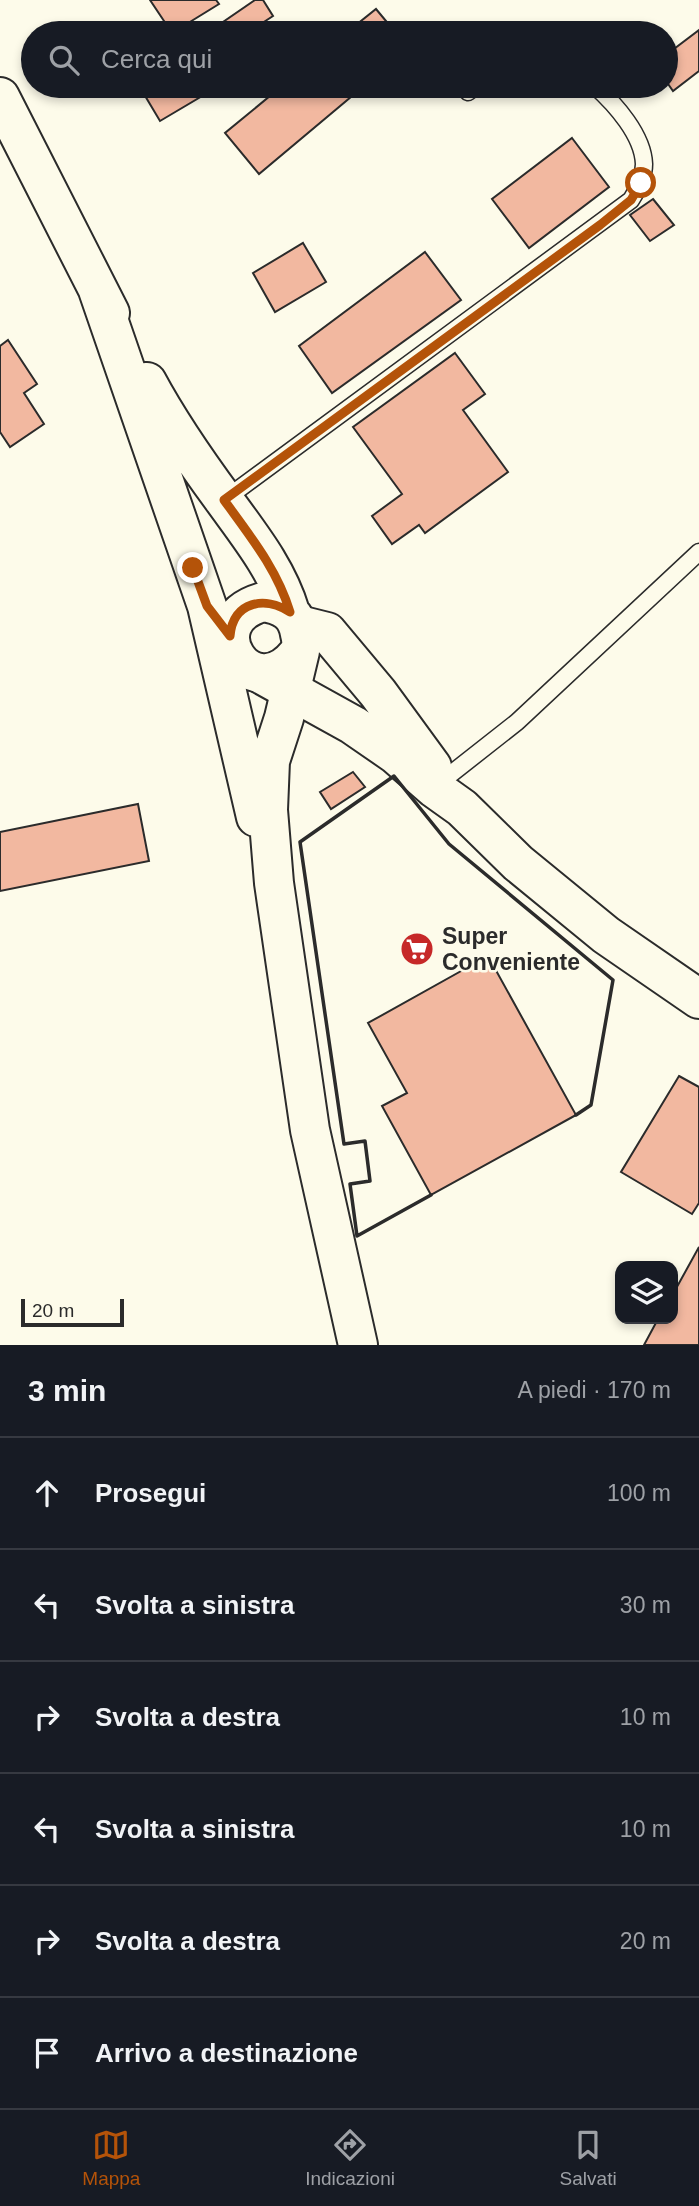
<!DOCTYPE html>
<html lang="it">
<meta charset="utf-8">
<style>
body{margin:0;font-family:Arial,sans-serif;background:#20242c;color:#f1f3f6}
.controls{position:absolute;right:21px;bottom:21px;display:grid;overflow:hidden;border-radius:14px;box-shadow:0 4px 10px #0003}
.controls button{width:63px;height:63px;display:grid;place-items:center;padding:0;border:0;border-bottom:2px solid #363941;background:#171b24;color:#f1f3f6;font:35px sans-serif}
.scale{position:absolute;left:21px;bottom:18px;width:103px;box-sizing:border-box;padding-left:7px;border:4px solid #2b2b2b;border-top:0;font-size:19px;line-height:24px;white-space:nowrap;color:#2b2b2b;-webkit-text-stroke:5px #fdfbea;paint-order:stroke}
.stop{position:absolute;width:21px;height:21px;margin:-16px;border:5px solid #b45309;border-radius:50%;background:#fff}
.stop.end{background:#b45309;border-color:#fff;box-shadow:0 2px 7px #0008}
.list{margin:0;padding:0;list-style:none}
h2{display:flex;justify-content:space-between;align-items:center;height:91px;margin:0;padding:0 28px;font-size:30px}
h2 small{font-size:23px;font-weight:400;color:#9ea1a6}
.list li{display:grid;grid-template-columns:46px 1fr auto;gap:21px;align-items:center;box-sizing:border-box;height:112px;padding:0 28px;border-top:2px solid #363941}
.list b{display:block;font-size:26px;white-space:nowrap}
.list em{font-size:23px;font-style:normal;color:#9ea1a6}
.icon{flex:none;width:38px;height:38px;fill:none;stroke:currentColor;stroke-width:2;stroke-linecap:round;stroke-linejoin:round}
.map{position:relative;flex:none;width:699px;height:1345px;overflow:hidden}
.search{position:absolute;background:#171b24;box-shadow:0 4px 10px #0003;left:21px;right:21px;top:21px;height:77px;display:flex;align-items:center;gap:18px;box-sizing:border-box;padding:0 24px;border-radius:38px;color:#9ea1a6;font-size:26px}
.sheet{height:763px;background:#171b24}
nav{display:flex;justify-content:space-around;align-items:center;box-sizing:border-box;height:98px;border-top:2px solid #363941;background:#171b24;font-size:19px;color:#9ea1a6}
nav a{display:grid;justify-items:center;gap:4px}
nav .on{color:#b45309}
.map>svg:first-child{display:block}
</style>
<div class="map">
<svg width="699" height="1345" viewBox="0 0 699 1345">
<rect width="100%" height="100%" fill="#fdfbea"/>
<path fill="#f2b8a0" stroke="#2b2b2b" stroke-width="2" d="M 150,0 L 216,0 L 219,4 L 172,33 Z
M 255,0 L 263,0 L 273,16 L 247,33 L 231,33 L 223,22 Z
M 376,9 L 396,33 L 346,33 Z
M 699,30 L 699,71 L 673,91 L 666,81 L 666,55 Z
M 146,86 L 219,86 L 160,121 L 141,89 Z
M 282,86 L 364,86 L 259,174 L 225,133 Z
M 572,138 L 609,187 L 529,248 L 492,199 Z
M 653,199 L 674,225 L 650,241 L 630,215 Z
M 303,243 L 326,282 L 275,312 L 253,273 Z
M 425,252 L 461,300 L 332,393 L 299,346 Z
M 8,340 L 37,384 L 24,393 L 44,424 L 10,447 L 0,432 L 0,346 Z
M 455,353 L 485,394 L 463,410 L 508,472 L 425,533 L 419,525 L 392,544 L 372,516 L 402,494 L 353,427 Z
M 353,772 L 365,787 L 331,809 L 320,792 Z
M 138,804 L 149,861 L 0,891 L 0,832 Z
M 488,956 L 576,1115 L 431,1195 L 382,1106 L 407,1093 L 368,1023 Z
M 679,1076 L 699,1087 L 699,1203 L 692,1214 L 621,1172 Z
M 699,1247 L 699,1345 L 644,1345 L 658,1319 L 673,1319 L 673,1294 Z"/>
<g fill="none" stroke-linecap="round" stroke-linejoin="round">
<defs>
<path id="service" d="M 468,92 L 476,86
M 224,500 L 631,200 C 638,189 644,177 644,164 C 643,135 615,104 595,86
M 442,781 L 517,722 L 699,552"/>
<path id="tertiary" d="M 299,625 L 327,632 L 378,693 L 432,767
M 261,674 L 353,725 L 395,754 L 434,788 L 462,808 L 518,863 L 606,935 L 699,999"/>
<path id="secondary" d="M 0,97 L 110,313
M 98,290 L 207,606 L 256,817
M 147,382 C 169,423 196,462 224,500 C 250,536 277,569 290,612
M 263,602 C 283,605 297,613 300,634 C 302,642 302,649 297,655 C 251,711 192,622 263,602 Z
M 300,651 L 284,718 L 270,761 L 268,810 L 274,883 L 310,1130 L 358,1345"/>
</defs>
<use href="#service" stroke="#2b2b2b" stroke-width="19"/>
<use href="#tertiary" stroke="#2b2b2b" stroke-width="42"/>
<use href="#secondary" stroke="#2b2b2b" stroke-width="42"/>
<use href="#service" stroke="#fdfbea" stroke-width="16"/>
<use href="#tertiary" stroke="#fdfbea" stroke-width="38"/>
<use href="#secondary" stroke="#fdfbea" stroke-width="38"/>
<path stroke="#2b2b2b" stroke-width="3.5" d="M 431,1195 L 357,1236 L 350,1184 L 370,1181 L 365,1141 L 344,1144 L 300,842 L 394,776 L 449,844 L 613,980 L 591,1105 L 576,1115"/>
</g>
<g fill="none" stroke-linecap="round" stroke-linejoin="round">
<path stroke="#b45309" stroke-width="9" d="M 193,568 L 207,606 L 230,636 C 233,601 265,596 290,612 C 277,569 250,536 224,500 L 600,225 L 631,200 L 641,183"/>
</g>
<defs>
<symbol id="supermarket-disc" viewBox="-11 -11 22 22"><circle r="9.5" fill="#c62828" stroke="#fdfbea"/><path d="M-6-5.5h2.5l.6 2H6L4.5 2H-2.5L-4.4-4H-6ZM-1.5 3.2a1.3 1.3 0 1 0 .1 0ZM3 3.2a1.3 1.3 0 1 0 .1 0Z" fill="#fff"/></symbol>
</defs>
<g fill-rule="evenodd">
<use href="#supermarket-disc" x="398" y="930" width="38" height="38"/>
</g>
<g text-anchor="middle" stroke-width="5" stroke-linejoin="round" paint-order="stroke">
<g font-size="23" font-weight="bold" fill="#2b2b2b" stroke="#fdfbea" text-anchor="start">
<text x="442" y="944">Super<tspan x="442" dy="26">Conveniente</tspan></text>
</g>
</g>
</svg>
<div class="controls">
<button><svg class="icon" aria-label="layers" viewBox="0 0 24 24"><path d="M12 4l9 5-9 5-9-5zM3 14l9 5 9-5"/></svg></button>
</div>
<div class="scale">20 m</div>
<div class="stop" style="left:641px;top:183px"></div>
<div class="stop end" style="left:193px;top:568px"></div>
<div class="search"><svg class="icon" aria-label="search" viewBox="0 0 24 24"><circle cx="10" cy="10" r="6"/><path d="M15 15l6 6"/></svg>Cerca qui</div>
</div>
<section class="sheet">
<h2>3 min<small>A piedi · 170 m</small></h2>
<ul class="list">
<li><svg class="icon" aria-label="ahead" viewBox="0 0 24 24"><path d="M12 20V5M6 11l6-6 6 6"/></svg><div><b>Prosegui</b></div><em>100 m</em></li>
<li><svg class="icon" aria-label="left" viewBox="0 0 24 24"><path d="M17 20v-9H6M10 6l-5 5 5 5"/></svg><div><b>Svolta a sinistra</b></div><em>30 m</em></li>
<li><svg class="icon" aria-label="right" viewBox="0 0 24 24"><path d="M7 20v-9h11M14 6l5 5-5 5"/></svg><div><b>Svolta a destra</b></div><em>10 m</em></li>
<li><svg class="icon" aria-label="left" viewBox="0 0 24 24"><path d="M17 20v-9H6M10 6l-5 5 5 5"/></svg><div><b>Svolta a sinistra</b></div><em>10 m</em></li>
<li><svg class="icon" aria-label="right" viewBox="0 0 24 24"><path d="M7 20v-9h11M14 6l5 5-5 5"/></svg><div><b>Svolta a destra</b></div><em>20 m</em></li>
<li><svg class="icon" aria-label="arrive" viewBox="0 0 24 24"><path d="M6 21V4h12l-3 4 3 4H6"/></svg><div><b>Arrivo a destinazione</b></div></li>
</ul>
</section>
<nav>
<a class="on"><svg class="icon" aria-label="map" viewBox="0 0 24 24"><path d="M3 6l6-2 6 2 6-2v14l-6 2-6-2-6 2zM9 4v14M15 6v14"/></svg>Mappa</a>
<a><svg class="icon" aria-label="directions" viewBox="0 0 24 24"><path d="M12 3l9 9-9 9-9-9zM9 14v-3h6M13 9l2 2-2 2"/></svg>Indicazioni</a>
<a><svg class="icon" aria-label="saved" viewBox="0 0 24 24"><path d="M7 4h10v16l-5-4-5 4z"/></svg>Salvati</a>
</nav>
